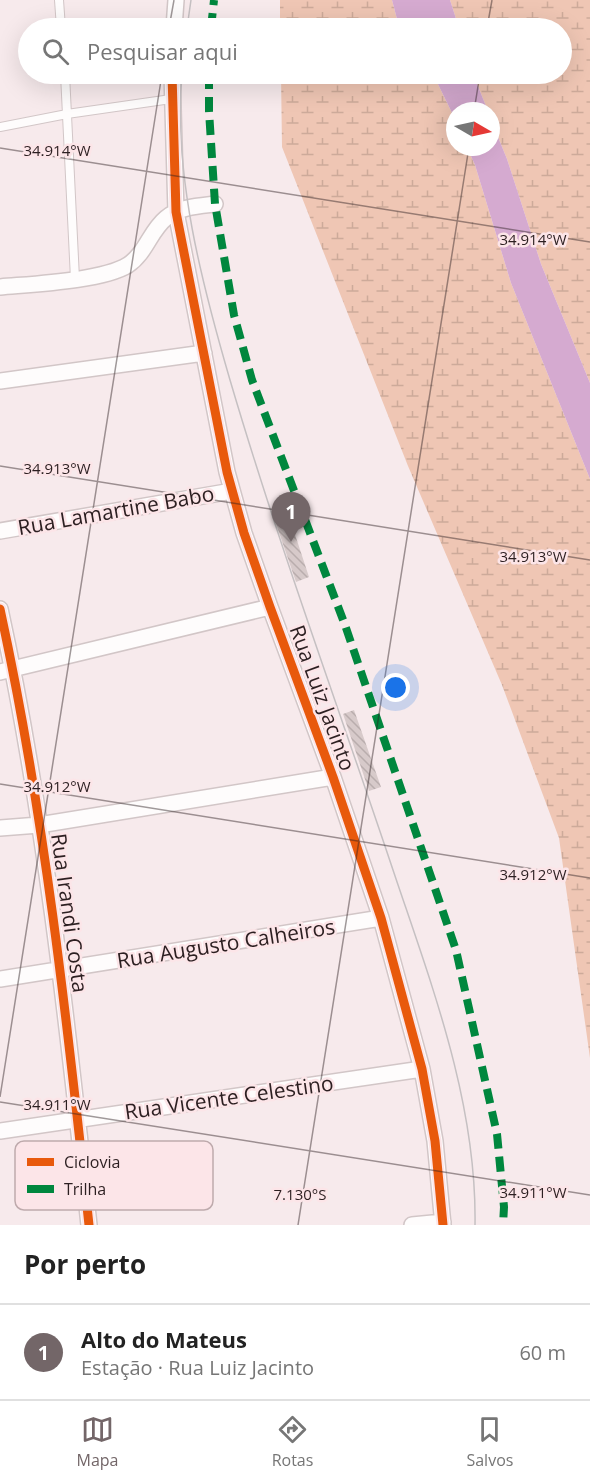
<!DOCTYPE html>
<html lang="pt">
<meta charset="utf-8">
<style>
body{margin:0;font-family:"Open Sans",sans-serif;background:#f6f6f6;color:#222}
.compass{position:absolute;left:446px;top:102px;width:54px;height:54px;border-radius:50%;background:#fff;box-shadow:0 6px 24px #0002;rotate:99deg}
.you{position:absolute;left:396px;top:688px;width:21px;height:21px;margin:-15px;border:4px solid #fff;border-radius:50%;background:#1a73e8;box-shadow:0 0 0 9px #1a73e833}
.badge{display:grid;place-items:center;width:39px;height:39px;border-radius:50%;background:#736668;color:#fff;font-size:20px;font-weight:700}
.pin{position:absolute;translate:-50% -50px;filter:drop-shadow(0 2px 3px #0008)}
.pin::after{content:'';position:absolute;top:32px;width:21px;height:18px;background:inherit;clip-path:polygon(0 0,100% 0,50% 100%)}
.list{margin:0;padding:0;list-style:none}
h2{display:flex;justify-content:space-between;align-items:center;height:78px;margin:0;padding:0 24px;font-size:26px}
h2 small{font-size:20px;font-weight:400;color:#767676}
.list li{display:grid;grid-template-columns:39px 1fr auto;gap:18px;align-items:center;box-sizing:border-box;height:96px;padding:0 24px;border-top:2px solid #e0e0e0}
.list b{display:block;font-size:22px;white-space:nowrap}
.list p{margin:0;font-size:20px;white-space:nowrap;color:#767676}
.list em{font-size:20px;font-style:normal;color:#767676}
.icon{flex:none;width:33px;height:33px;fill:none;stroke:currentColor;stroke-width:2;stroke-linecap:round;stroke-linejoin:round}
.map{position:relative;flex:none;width:590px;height:1225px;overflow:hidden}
.search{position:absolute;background:#fff;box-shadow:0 6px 24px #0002;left:18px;right:18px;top:18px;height:66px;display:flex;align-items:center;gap:15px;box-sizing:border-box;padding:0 21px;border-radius:33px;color:#767676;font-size:22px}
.sheet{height:174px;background:#fff}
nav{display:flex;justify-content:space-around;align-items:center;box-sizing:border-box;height:84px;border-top:2px solid #e0e0e0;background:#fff;font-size:16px;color:#767676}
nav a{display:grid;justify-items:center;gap:3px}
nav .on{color:#736668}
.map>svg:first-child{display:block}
</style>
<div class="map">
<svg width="590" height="1225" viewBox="0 0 590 1225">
<defs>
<pattern id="wetland-marsh" width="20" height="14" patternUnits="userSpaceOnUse" patternTransform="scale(1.5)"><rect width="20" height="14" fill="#efc6b4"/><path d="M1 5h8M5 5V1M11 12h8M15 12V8" fill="none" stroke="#cdaa9a"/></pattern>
<pattern id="building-back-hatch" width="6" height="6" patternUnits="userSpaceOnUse" patternTransform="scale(1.5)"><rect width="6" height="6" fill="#d7caca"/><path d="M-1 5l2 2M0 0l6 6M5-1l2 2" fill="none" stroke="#b9adad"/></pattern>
</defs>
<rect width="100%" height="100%" fill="#f7eaec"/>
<path fill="url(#wetland-marsh)" d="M 280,0 L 392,0 L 397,19 L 403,28 L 280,28 Z
M 450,0 L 590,0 L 590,383 L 541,264 L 507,159 L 491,120 L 491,111 L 488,111 L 473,74 L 562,74 L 562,28 L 459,28 Z
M 281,74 L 433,74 L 455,119 L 455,147 L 467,147 L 475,165 L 511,283 L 590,479 L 590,1058 L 559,838 L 502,685 L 408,466 L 282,147 Z"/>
<path fill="#d5aad0" d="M 392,0 L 450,0 L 459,28 L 403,28 L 397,19 Z
M 433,74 L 473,74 L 488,111 L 455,111 L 455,119 Z
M 491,120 L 507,159 L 541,264 L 590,383 L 590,479 L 511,283 L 475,165 L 467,147 L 491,147 Z"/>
<path fill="url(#building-back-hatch)" d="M 286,507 L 309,577 L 296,582 L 272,512 Z
M 354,710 L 381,787 L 369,791 L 343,714 Z"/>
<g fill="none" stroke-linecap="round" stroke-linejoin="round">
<defs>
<path id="service" d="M 59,0 L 61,28
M 65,74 L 75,279
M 0,127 L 67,114 L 171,99"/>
<path id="minor" d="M 174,28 L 176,0
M 172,74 L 176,212 L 227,472 L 244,533 L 270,607 L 333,777 L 381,918 L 422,1069 L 435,1141 L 443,1225
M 0,287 C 32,284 102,281 128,265 C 146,253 150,231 166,218 C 179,207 198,206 215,204
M 0,381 L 204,353
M 0,531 L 232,491
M 0,609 C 44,811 67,1019 89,1225
M 0,672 L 270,607
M 0,828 L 39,825 L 333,777
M 0,979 L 381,918
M 0,1131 L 422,1069
M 412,1225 L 443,1222"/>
</defs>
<use href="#service" stroke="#d2c6c7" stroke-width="10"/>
<use href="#minor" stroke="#d2c6c7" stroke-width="18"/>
<use href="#service" stroke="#fefcfc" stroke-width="8"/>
<use href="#minor" stroke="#fefcfc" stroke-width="15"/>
<path stroke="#c5c0c2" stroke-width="1.5" d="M 187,28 L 191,0
M 182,74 C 173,174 202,284 230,380 C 278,543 337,703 391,864 C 430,981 477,1100 475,1225"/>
<path stroke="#00873e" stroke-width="8" stroke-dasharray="15 8" stroke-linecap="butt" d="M 211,28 L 214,0
M 209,74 L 209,111 L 215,204 L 234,315 L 252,380 L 345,625 L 456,950 L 497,1134 L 504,1207 L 503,1225"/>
<defs>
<path id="cycleway" d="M 172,74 L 176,212 L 227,472 L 244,533 L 270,607 L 333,777 L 381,918 L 422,1069 L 435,1141 L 443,1225
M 0,609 C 44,811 67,1019 89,1225"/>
</defs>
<use href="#cycleway" stroke="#fce5e8" stroke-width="13"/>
<use href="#cycleway" stroke="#e8590c" stroke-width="9"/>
</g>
<path fill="none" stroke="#2c1f21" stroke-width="1.5" stroke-opacity="0.45" d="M 169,28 L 174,0M 487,28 L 492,0M 474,111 L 480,74M 0,148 L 590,242M 0,466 L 590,560M 0,784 L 590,878M 0,1097 L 162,74M 0,1102 L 590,1195M 298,1225 L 469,147"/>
<g text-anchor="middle" stroke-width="5" stroke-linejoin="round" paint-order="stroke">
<g font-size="21" fill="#2c1f21" stroke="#fce5e8">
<text transform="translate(116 511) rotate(-10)" y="7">Rua Lamartine Babo</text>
<text transform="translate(322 698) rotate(70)" y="7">Rua Luiz Jacinto</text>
<text transform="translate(69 913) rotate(82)" y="7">Rua Irandi Costa</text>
<text transform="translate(226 944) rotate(-9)" y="7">Rua Augusto Calheiros</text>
<text transform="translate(229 1098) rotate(-8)" y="7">Rua Vicente Celestino</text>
</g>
</g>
<rect x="15" y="1141" width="198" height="69" rx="9" fill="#fce5e8" stroke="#beaaac" stroke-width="1.5"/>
<rect x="27" y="1158" width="27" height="8" fill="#e8590c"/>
<rect x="27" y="1185" width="27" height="8" fill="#00873e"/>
<g font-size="16" fill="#2c1f21">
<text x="64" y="1168">Ciclovia</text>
<text x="64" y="1195">Trilha</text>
</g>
<g font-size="15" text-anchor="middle" fill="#2c1f21" stroke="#fce5e8" stroke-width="5" stroke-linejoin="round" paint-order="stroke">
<text x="57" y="156">34.914°W</text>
<text x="533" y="245">34.914°W</text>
<text x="57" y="474">34.913°W</text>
<text x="533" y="562">34.913°W</text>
<text x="57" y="792">34.912°W</text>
<text x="533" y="880">34.912°W</text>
<text x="57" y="1110">34.911°W</text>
<text x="533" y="1198">34.911°W</text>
<text x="300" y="1200">7.130°S</text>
</g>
</svg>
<svg class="compass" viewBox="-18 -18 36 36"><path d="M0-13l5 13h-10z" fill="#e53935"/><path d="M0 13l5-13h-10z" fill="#767676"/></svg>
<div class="you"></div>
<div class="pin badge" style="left:291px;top:542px">1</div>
<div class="search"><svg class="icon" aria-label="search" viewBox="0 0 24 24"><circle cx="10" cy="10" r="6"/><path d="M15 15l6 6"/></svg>Pesquisar aqui</div>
</div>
<section class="sheet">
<h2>Por perto<small></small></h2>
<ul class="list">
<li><span class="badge">1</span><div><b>Alto do Mateus</b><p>Estação · Rua Luiz Jacinto</p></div><em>60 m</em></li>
</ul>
</section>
<nav>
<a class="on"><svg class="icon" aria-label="map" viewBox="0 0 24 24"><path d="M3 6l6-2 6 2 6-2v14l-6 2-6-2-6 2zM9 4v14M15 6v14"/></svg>Mapa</a>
<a><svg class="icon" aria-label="directions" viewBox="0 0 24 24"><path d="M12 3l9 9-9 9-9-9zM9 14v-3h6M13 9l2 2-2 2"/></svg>Rotas</a>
<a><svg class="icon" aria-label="saved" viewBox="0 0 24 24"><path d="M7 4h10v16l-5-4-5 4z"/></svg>Salvos</a>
</nav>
